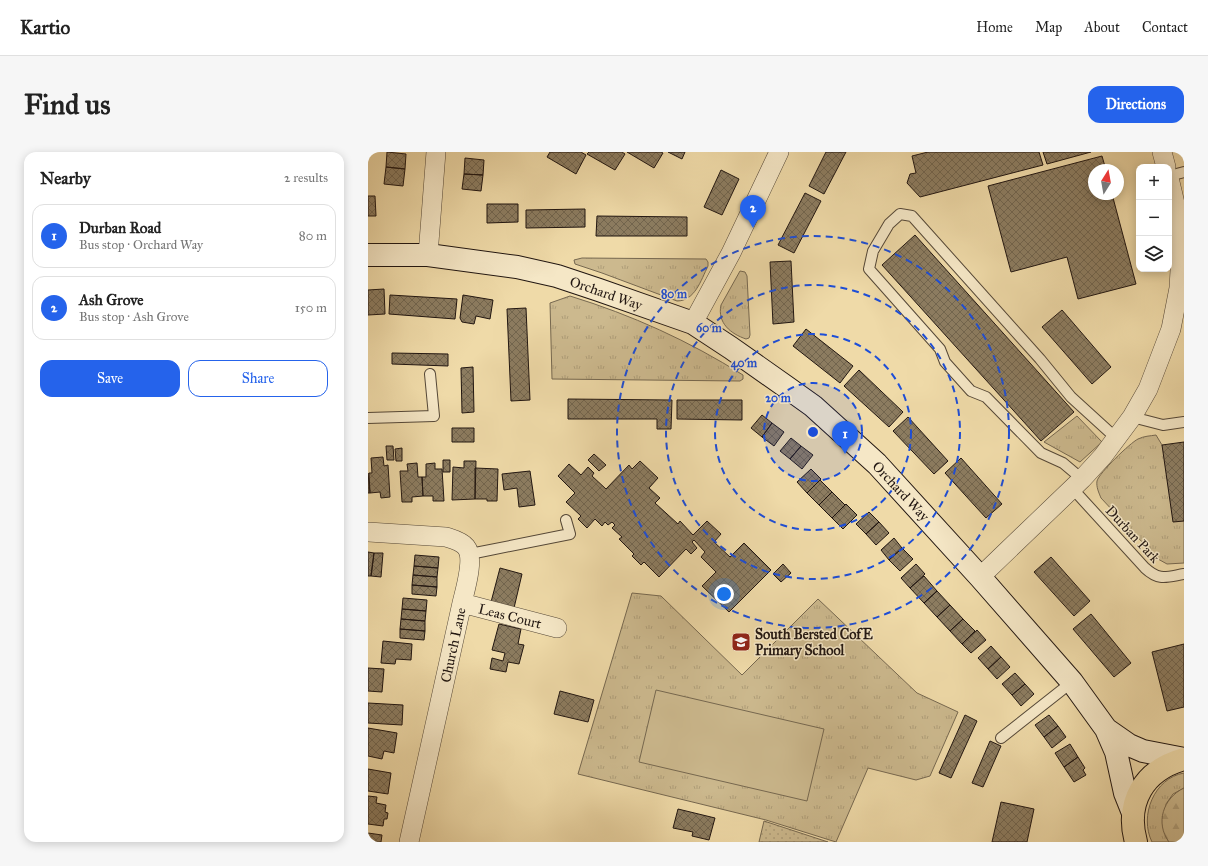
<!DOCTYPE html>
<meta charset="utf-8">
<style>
body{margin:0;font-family:"IM FELL Great Primer",serif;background:#f6f6f6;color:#222}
.controls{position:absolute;right:12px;top:12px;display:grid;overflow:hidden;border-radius:8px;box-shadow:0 2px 10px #0003}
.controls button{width:36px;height:36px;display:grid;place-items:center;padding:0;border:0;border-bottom:1px solid #e0e0e0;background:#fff;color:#222;font:20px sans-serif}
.compass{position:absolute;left:720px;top:12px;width:36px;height:36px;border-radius:50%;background:#fff;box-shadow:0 2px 10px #0003;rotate:11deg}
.you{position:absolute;left:356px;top:442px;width:14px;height:14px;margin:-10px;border:3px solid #fff;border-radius:50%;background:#1a73e8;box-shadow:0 0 0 6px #1a73e833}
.badge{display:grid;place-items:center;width:26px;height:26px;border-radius:50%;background:#2563eb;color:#fff;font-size:13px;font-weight:700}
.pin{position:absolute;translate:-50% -33px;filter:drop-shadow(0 1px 2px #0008)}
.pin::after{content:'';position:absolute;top:21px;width:14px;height:12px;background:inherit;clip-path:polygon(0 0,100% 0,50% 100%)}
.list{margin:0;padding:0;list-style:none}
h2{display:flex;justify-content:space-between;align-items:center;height:52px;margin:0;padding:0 16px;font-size:17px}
h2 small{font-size:13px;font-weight:400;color:#767676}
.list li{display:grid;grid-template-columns:26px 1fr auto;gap:12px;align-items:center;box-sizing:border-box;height:64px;margin:0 8px 8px;padding:0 8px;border:1px solid #e0e0e0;border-radius:12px}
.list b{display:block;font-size:15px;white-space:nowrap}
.list p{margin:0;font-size:13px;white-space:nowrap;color:#767676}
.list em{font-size:13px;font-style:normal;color:#767676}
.actions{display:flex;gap:8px;padding:12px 16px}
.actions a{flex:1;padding:9px 0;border:1px solid #2563eb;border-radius:12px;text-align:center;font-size:14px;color:#2563eb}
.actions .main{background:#2563eb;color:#fff}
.icon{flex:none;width:22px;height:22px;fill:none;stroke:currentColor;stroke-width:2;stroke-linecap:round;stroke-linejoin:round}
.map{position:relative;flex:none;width:816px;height:690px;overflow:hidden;border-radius:12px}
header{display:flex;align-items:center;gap:24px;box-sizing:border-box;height:56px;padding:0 20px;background:#fff;border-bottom:1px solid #e0e0e0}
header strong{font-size:19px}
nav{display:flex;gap:22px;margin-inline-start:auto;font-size:14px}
.intro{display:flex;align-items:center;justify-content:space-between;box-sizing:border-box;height:96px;padding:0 24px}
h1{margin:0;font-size:28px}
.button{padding:10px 18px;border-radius:12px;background:#2563eb;color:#fff;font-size:14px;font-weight:700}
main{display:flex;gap:24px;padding:0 24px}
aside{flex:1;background:#fff;border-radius:12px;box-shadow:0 2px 10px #0003}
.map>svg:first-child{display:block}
</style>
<header>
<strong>Kartio</strong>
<nav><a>Home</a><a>Map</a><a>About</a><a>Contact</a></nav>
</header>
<div class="intro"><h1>Find us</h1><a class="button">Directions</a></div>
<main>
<aside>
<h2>Nearby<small>2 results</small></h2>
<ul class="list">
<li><span class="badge">1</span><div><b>Durban Road</b><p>Bus stop · Orchard Way</p></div><em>80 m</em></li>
<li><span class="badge">2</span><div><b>Ash Grove</b><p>Bus stop · Ash Grove</p></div><em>150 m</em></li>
</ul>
<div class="actions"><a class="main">Save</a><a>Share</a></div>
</aside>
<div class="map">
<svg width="816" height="690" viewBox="0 0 816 690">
<defs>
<pattern id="grass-tufts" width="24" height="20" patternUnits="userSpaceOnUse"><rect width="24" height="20" fill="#ccb98e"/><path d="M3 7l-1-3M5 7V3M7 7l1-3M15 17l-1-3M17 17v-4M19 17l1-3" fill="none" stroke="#af9e79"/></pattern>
<pattern id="forest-firs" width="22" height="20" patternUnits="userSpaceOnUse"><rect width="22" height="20" fill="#ccb98e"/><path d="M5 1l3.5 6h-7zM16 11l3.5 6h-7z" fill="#af9e79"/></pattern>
<pattern id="garden-dots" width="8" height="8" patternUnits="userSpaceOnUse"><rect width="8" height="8" fill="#ccb98e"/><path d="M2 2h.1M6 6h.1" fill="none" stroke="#af9e79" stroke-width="1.8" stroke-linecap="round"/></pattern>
<pattern id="building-cross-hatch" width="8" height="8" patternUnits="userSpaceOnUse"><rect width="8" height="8" fill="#8c7c60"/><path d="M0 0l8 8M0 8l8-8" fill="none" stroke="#72654e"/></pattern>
</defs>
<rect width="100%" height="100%" fill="#efdaa8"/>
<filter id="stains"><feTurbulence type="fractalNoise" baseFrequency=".005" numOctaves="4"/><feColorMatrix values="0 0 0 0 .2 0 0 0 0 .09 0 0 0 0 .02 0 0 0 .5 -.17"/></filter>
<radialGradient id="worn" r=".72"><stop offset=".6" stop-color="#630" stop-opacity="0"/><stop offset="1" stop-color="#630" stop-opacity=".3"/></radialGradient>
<path fill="url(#grass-tufts)" stroke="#766850" d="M 214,106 L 338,107 L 340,110 L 340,114 C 333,128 327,149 309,149 L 234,121 L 207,112 L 206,108 Z
M 372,119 L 377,120 L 379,124 L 382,183 L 381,186 L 378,187 C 363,182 349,171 353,153 Z
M 202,144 C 264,163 321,189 375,223 L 375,227 L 372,229 L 184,227 L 182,151 Z
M 709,264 L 734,290 L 712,310 L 676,290 Z
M 788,283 L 794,293 L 816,369 L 816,411 L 799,412 L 790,407 L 733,346 C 731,341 728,335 729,329 C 731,321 762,291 770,287 C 776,284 782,284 788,283 Z
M 264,441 L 293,444 L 374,523 L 450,447 L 549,541 L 590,560 L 562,624 L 548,628 L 500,616 L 468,690 L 398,668 L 210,622 Z
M 816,621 L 816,636 L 805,642 L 798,652 L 798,685 L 801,690 L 784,690 C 771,664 786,626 816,621 Z"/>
<path fill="url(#forest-firs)" stroke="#766850" d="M 816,636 L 816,690 L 801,690 C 787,671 795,646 816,636 Z"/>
<path fill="#ccb98e" stroke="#766850" d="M 288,538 L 456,577 L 439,649 L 271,610 Z"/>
<path fill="url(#garden-dots)" stroke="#766850" d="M 396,669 L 460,690 L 391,690 Z"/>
<path fill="url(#building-cross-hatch)" stroke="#211611" d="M 19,0 L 38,2 L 37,17 L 18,15 Z
M 182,0 L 213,0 L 218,3 L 208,22 L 179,5 Z
M 221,0 L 254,0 L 257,2 L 247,18 L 219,2 Z
M 259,0 L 293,0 L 295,1 L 286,16 Z
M 300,0 L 317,0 L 314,7 Z
M 458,0 L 478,0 L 456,42 L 441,34 Z
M 560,0 L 671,0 L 675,13 L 552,45 L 539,31 L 542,22 L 548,21 L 544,4 Z
M 675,0 L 723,0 L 679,12 Z
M 734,4 L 738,18 L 726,18 L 726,42 L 744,42 L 768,132 L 710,147 L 699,105 L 643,120 L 620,34 Z
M 97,6 L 116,8 L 115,23 L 96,22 Z
M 18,15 L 37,17 L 35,34 L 16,32 Z
M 353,18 L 371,27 L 354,63 L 336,55 Z
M 96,22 L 115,23 L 113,39 L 94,37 Z
M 437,41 L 453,49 L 426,101 L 410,93 Z
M 0,44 L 7,44 L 8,64 L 0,64 Z
M 119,52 L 150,52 L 150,70 L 119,71 Z
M 217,57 L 217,75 L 158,76 L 158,58 Z
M 229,64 L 319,65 L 319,84 L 228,84 Z
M 547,83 L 706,260 L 673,289 L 514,113 Z
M 423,109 L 426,170 L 405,172 L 402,110 Z
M 16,137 L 17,162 L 0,163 L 0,138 Z
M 22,143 L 89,147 L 87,167 L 21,162 Z
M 95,143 L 125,148 L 122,167 L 108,164 L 106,172 L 94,170 L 92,166 Z
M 158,156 L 162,248 L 143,249 L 139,157 Z
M 694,158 L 743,215 L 724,232 L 674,175 Z
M 438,177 L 485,214 L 472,231 L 425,194 Z
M 24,201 L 80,202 L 80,214 L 24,212 Z
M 105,215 L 106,260 L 94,261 L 93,216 Z
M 491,218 L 535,260 L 521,275 L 476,234 Z
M 200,247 L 304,248 L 303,277 L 289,277 L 289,267 L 200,267 Z
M 309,248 L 374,248 L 374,268 L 309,267 Z
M 394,263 L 404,271 L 394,285 L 383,276 Z
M 540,265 L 580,309 L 566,322 L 525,279 Z
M 404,271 L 416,280 L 406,294 L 394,285 Z
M 84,276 L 106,276 L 106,290 L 84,290 Z
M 423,286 L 433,294 L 422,307 L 412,299 Z
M 816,290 L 816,369 L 805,370 L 794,293 Z
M 18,294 L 25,294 L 26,308 L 19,308 Z
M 433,294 L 445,303 L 434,317 L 422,307 Z
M 34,296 L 34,309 L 28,309 L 27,297 Z
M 226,302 L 238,313 L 231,319 L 220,308 Z
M 15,305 L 16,314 L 20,313 L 22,345 L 13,346 L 12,340 L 2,341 L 1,321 L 4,321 L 3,306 Z
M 593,306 L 634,352 L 618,366 L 577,321 Z
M 75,308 L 82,308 L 82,320 L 75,320 Z
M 96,309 L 108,309 L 107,347 L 84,348 L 85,315 L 96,316 Z
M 272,309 L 290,326 L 281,336 L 292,346 L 287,351 L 310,372 L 312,369 L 325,383 L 339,369 L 353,382 L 346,390 L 362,405 L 376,391 L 403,418 L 361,460 L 334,434 L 348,420 L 333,405 L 337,400 L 326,388 L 324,390 L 329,396 L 323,402 L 318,397 L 291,425 L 276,410 L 273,413 L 264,404 L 266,402 L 251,387 L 254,385 L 244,376 L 247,373 L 244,370 L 240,373 L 237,370 L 234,374 L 227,367 L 219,376 L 210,367 L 213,364 L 198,350 L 207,341 L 190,324 L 201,312 L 213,323 L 220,315 L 226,321 L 224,324 L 238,337 L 261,313 L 264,317 Z
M 49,311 L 50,325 L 54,325 L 55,344 L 44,345 L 44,350 L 34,350 L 32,319 L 40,319 L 39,312 Z
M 67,311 L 67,317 L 74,317 L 76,349 L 65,349 L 65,344 L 55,344 L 54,325 L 58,325 L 58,312 Z
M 107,316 L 130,317 L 129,349 L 119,349 L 119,347 L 107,347 Z
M 443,317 L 453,327 L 439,341 L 429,330 Z
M 162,319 L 167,353 L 151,355 L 149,336 L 136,338 L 134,322 Z
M 0,321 L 2,341 L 0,341 Z
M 452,328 L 464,340 L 451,353 L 439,341 Z
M 464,340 L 477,353 L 464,366 L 451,353 Z
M 478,352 L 489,363 L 475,377 L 464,366 Z
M 501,360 L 511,370 L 498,382 L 488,372 Z
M 511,370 L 521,381 L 508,393 L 498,382 Z
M 526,386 L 534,396 L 521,408 L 513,398 Z
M 534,396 L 545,407 L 532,419 L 521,408 Z
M 0,400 L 6,401 L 3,424 L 0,424 Z
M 6,401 L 15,401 L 13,425 L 3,424 Z
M 47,403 L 71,405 L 70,416 L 46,414 Z
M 683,405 L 722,449 L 706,464 L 666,420 Z
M 415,412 L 423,421 L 413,430 L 405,422 Z
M 548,412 L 557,422 L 542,436 L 533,426 Z
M 46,414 L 70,416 L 69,425 L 45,423 Z
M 132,416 L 154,422 L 146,456 L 123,450 Z
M 45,423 L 69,425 L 69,435 L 44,433 Z
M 556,424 L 569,439 L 556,451 L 542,436 Z
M 44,433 L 69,435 L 68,444 L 44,442 Z
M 569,439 L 582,453 L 569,465 L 556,451 Z
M 35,446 L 59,448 L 58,459 L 34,457 Z
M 582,453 L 595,467 L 582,479 L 569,465 Z
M 34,457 L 58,459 L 57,469 L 33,467 Z
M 723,462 L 763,511 L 746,525 L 705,477 Z
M 33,467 L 57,469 L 57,479 L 32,477 Z
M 595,467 L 607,479 L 594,492 L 582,479 Z
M 131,472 L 153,477 L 150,492 L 156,493 L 151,512 L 140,510 L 138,520 L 122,517 L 124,506 L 135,509 L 137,501 L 124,498 Z
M 32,477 L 57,479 L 56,488 L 32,486 Z
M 609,478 L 618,488 L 603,501 L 594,492 Z
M 15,489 L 44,492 L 43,508 L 28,507 L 27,512 L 13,511 Z
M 816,492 L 816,555 L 799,559 L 784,500 Z
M 623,494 L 633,505 L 620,517 L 610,506 Z
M 633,505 L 642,515 L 629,527 L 620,517 Z
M 0,516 L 16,517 L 14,540 L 0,539 Z
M 647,521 L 657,532 L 644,543 L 634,532 Z
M 657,532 L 666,542 L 653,554 L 644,543 Z
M 192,539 L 226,548 L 220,570 L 186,562 Z
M 0,551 L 35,553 L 34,573 L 0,571 Z
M 597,563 L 609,569 L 583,626 L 571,621 Z
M 681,563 L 690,574 L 676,585 L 667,573 Z
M 690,574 L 698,585 L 684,596 L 676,585 Z
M 0,576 L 29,581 L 26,601 L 16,599 L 14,607 L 0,604 Z
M 622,589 L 633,594 L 615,635 L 604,631 Z
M 702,592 L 710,605 L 696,615 L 687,601 Z
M 710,605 L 717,616 L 715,618 L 718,623 L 706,630 L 696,615 Z
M 0,617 L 23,621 L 20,642 L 0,639 Z
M 0,644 L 9,645 L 8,651 L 18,653 L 17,660 L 20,661 L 19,667 L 16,667 L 15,674 L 0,672 Z
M 633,650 L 666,657 L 659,690 L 624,690 Z
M 310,657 L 347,666 L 341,688 L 324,684 L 325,680 L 305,676 Z
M 0,681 L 14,683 L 13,690 L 0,690 Z"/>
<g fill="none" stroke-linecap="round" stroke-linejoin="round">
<defs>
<path id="lane" d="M 801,24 L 816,20
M 764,265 L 795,273 L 816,270
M 0,266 L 66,264 L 62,222
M 714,327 L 695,311 L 673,301 L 618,245 L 603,239 L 577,210 L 572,197 L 501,117 L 505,99 L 521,72 L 532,62 L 544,64 L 672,207 L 703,245 L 748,286
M 704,336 L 777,416 C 791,429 798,425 816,422
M 102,402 L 202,382 L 198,368
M 633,586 L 704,530"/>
<path id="street" d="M 794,0 L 798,15
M 60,103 L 68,0
M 325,171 L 363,101 L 411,0
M 0,380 L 78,385 C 84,387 93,389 98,395 C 107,406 97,438 94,451 L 41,690
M 612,425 L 714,327 L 735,304 L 764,265 L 780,237 L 803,177 L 811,136 L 813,101 L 809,60 L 801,26
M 94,451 L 189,476"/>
<path id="secondary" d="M 0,103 L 60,103 L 149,115 L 189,124 L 231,138 L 325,171 L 363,196 L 417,234 L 445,254 L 509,312 L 612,425 L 704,530 L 738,577 L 748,600 L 757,641 L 765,661
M 738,577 L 761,593 L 775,599 L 816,607"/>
<path id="primary" d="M 768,690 C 757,650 776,618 816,607"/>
</defs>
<use href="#lane" stroke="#544737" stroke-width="12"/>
<use href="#street" stroke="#544737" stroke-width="20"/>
<use href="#secondary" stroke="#211611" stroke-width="24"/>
<use href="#primary" stroke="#211611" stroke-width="24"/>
<use href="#lane" stroke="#f5e7c6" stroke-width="10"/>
<use href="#street" stroke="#f5e7c6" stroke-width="19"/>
<use href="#secondary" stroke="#f5e7c6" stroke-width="22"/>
<use href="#primary" stroke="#efdaa8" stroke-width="22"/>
</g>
<circle cx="445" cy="280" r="49" fill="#1d4ed8" fill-opacity=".12"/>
<g fill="none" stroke="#1d4ed8" stroke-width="2" stroke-dasharray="7 5">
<circle cx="445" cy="280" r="49"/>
<circle cx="445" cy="280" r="98"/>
<circle cx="445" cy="280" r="147"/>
<circle cx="445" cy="280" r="196"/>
</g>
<defs>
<symbol id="school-square" viewBox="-11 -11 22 22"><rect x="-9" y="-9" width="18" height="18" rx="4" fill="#8f2418" stroke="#f5e7c6"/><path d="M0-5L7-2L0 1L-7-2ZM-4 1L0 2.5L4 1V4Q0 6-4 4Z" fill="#fff"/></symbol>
</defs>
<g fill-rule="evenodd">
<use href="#school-square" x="362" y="479" width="22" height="22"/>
</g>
<g text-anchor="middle" stroke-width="3" stroke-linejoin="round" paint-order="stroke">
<g font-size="14" fill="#211611" stroke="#f5e7c6">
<text transform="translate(238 141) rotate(19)" y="5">Orchard Way</text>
<text transform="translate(533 339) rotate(47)" y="5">Orchard Way</text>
<text transform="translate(765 382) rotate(47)" y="5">Durban Park</text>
<text transform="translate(142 464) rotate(14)" y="5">Leas Court</text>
<text transform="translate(85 493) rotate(-78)" y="5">Church Lane</text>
</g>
<g font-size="14" font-weight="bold" fill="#211611" stroke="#f5e7c6" text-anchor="start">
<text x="387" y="487">South Bersted CofE<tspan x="387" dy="16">Primary School</tspan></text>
</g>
</g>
<circle cx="445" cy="280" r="6" fill="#1d4ed8" stroke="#f5e7c6" stroke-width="2"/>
<g font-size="12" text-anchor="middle" font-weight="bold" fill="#1d4ed8" stroke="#f5e7c6" stroke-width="3" stroke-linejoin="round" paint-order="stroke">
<text x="306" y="146">80 m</text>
<text x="341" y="180">60 m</text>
<text x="376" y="215">40 m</text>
<text x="410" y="250">20 m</text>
</g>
<rect width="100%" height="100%" filter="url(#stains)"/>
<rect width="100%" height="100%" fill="url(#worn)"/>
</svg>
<div class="controls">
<button>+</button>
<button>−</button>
<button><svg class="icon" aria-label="layers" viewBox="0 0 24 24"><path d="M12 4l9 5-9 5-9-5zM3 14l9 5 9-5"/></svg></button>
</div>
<svg class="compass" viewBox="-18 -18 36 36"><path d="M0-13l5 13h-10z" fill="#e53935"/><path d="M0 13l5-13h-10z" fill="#767676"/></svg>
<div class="you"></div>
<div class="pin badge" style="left:477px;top:302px">1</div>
<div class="pin badge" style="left:385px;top:76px">2</div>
</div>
</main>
